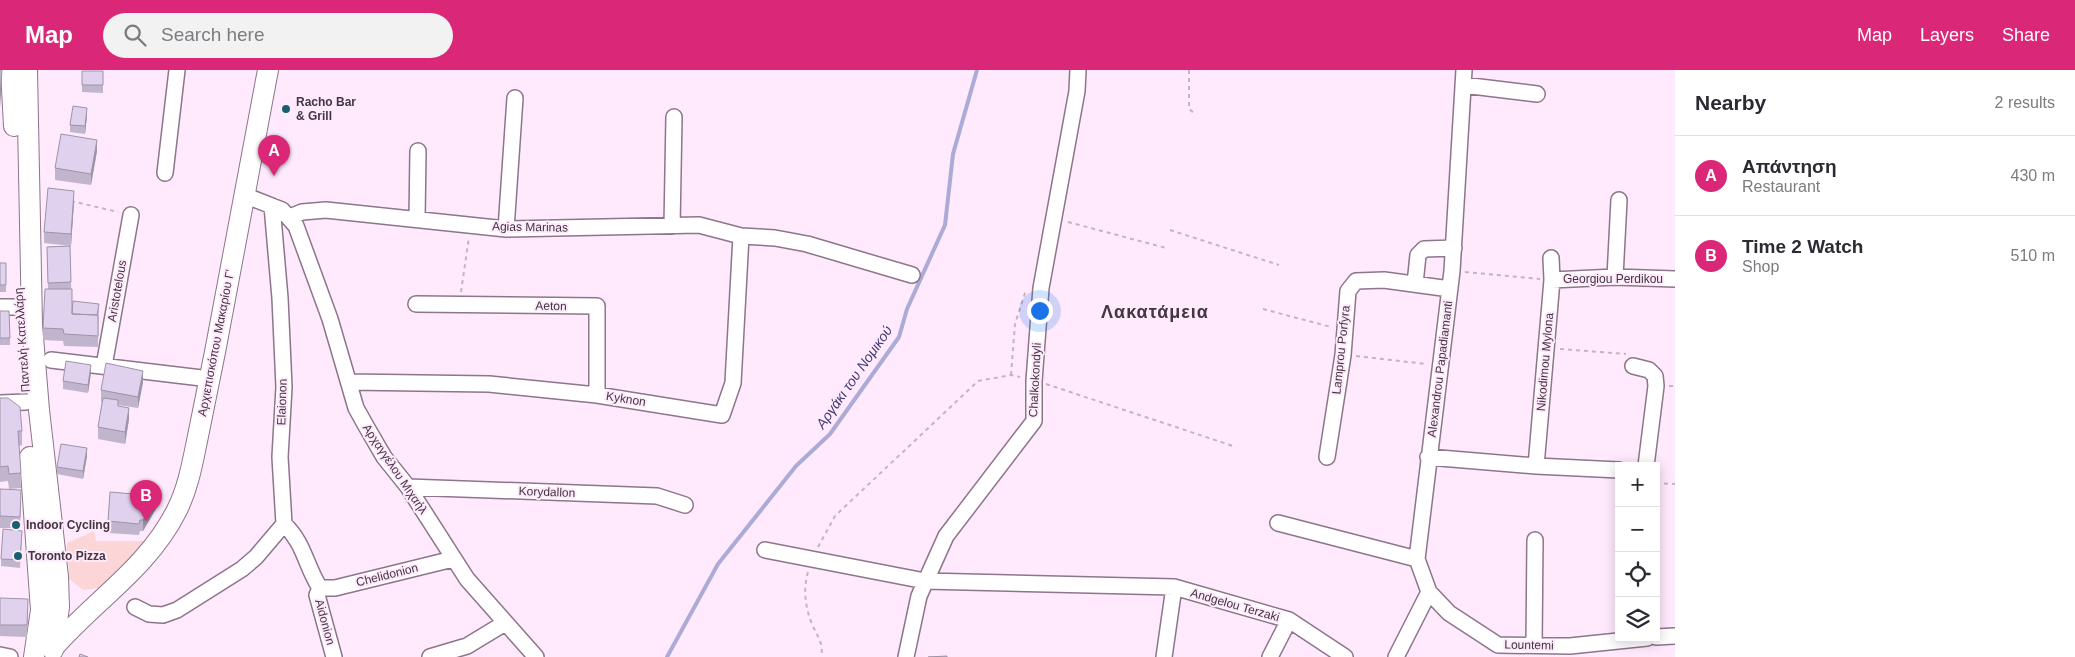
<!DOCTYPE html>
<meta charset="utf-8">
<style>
body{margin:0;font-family:Helvetica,sans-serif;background:#f2f2f3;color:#2b2b33}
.controls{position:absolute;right:15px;bottom:15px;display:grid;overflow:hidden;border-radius:0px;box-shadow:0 2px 12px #0003}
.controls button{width:45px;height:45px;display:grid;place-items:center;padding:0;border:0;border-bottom:1px solid #e1e1e2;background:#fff;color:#2b2b33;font:25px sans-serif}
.you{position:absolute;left:1039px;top:240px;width:18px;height:18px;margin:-12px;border:4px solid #fff;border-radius:50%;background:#1a73e8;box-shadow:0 0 0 8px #1a73e833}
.badge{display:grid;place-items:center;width:32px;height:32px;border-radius:50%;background:#db2777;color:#fff;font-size:16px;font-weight:700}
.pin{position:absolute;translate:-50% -41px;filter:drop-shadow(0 1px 2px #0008)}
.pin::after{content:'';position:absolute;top:26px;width:18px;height:15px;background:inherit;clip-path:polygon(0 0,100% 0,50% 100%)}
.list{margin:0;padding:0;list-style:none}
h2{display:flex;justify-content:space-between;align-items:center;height:65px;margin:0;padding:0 20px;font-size:21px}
h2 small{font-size:16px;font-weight:400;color:#7c7c81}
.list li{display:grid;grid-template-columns:32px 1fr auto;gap:15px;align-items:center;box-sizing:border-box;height:80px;padding:0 20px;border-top:1px solid #e1e1e2}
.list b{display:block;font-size:19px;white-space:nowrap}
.list p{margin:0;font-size:16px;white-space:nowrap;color:#7c7c81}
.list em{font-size:16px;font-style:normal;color:#7c7c81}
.icon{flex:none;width:28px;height:28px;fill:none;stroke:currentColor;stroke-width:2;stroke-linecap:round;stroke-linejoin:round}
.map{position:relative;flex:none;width:1675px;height:587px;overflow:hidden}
header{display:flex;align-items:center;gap:30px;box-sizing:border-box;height:70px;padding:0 25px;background:#db2777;color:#fff}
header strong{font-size:24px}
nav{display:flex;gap:28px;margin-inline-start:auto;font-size:18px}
.search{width:350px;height:45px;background:#f2f2f3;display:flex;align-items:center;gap:12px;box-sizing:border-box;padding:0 18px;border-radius:28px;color:#7c7c81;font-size:19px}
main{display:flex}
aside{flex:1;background:#fff}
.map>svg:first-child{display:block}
</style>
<header>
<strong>Map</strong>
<div class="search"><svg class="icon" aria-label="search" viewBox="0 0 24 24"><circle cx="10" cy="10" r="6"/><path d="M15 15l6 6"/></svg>Search here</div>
<nav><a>Map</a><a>Layers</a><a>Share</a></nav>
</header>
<main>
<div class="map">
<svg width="1675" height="587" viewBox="0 0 1675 587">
<rect width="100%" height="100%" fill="#ffe9fc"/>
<path fill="#fcd6d7" d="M 94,461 L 96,471 L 148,471 L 106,517 L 83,520 L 68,508 C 71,500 65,484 67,473 Z"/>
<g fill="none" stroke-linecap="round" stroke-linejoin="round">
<path stroke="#ababd6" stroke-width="4" d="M 667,587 L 718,494 L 796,396 L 830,364 L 899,267 L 907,239 L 945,155 L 953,84 L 977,0"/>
<defs>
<path id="minor" d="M 1463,15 L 1537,24
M 165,103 L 177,0
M 244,125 L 282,140 L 296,156 L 330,249 L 356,338 L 366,356 L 384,387 L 408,417 L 467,509 L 536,587
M 272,136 L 280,228 L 284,317 L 280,387 L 284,454 C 305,474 305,495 320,518
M 290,147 L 302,142 L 326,140 L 506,159 L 699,155 L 741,166 L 775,168 L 807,174 L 912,205
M 417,149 L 418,81
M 672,156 L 674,47
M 506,159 L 515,28
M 1551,188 L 1552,210 L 1536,396 L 1619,400
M 1615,207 L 1619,130
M 1552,210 L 1615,207 L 1675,209
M 1415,214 L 1418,185 L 1424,179 L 1454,178
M 416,234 L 597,236 L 597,325
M 0,237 L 18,237
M 51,290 L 210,309
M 104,296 L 131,145
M 1633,296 L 1649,300 L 1655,306 L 1656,316 L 1646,396
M 349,312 L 489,314 L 597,325 L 722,345 L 733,313 L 741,166
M 0,333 L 26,332
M 1327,387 L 1343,285 L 1348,221 L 1356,211 L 1384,210 L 1450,219
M 1428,387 L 1536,396
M 408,417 L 657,426 L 685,435
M 1278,453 L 1417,489
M 765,480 L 925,511 L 1174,517 L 1289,550 L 1345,587
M 320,518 L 335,518 L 453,489
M 320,518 L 317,525 L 334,587
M 1429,522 L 1449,543 L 1498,575 L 1570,576 L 1647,568
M 135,537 L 149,544 L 163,545 L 177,540 L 242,499 L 256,487 L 284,454
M 1656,567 L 1675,566
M 1534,575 L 1535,470
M 0,585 L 10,587
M 430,587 L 467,576 L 505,553
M 906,587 L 919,526 L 946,466 L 1034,351 L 1034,311 L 1041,218 L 1077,21 L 1078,0
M 1164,587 L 1174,517
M 1270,587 L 1289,550
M 1396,587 L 1429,522 L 1417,489 L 1452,201 L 1464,0"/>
<path id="major" d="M 11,0 L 14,56
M 27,0 L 32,255 L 39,340 L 58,507 L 59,537 L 53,580
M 30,387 L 41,540 L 34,587
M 54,577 C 95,530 148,498 177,440 C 188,418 192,395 197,371 C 203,342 209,312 215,282 C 232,188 250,94 268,0"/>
</defs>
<use href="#minor" stroke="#8d758a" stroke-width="18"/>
<use href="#major" stroke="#8d758a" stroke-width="22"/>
<path stroke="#c5b2c2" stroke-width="2" stroke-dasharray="4 4" stroke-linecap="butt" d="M 1189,0 L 1189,39 L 1194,43
M 71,131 L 118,142
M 1068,152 L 1166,178
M 1170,160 L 1279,195
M 1465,202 L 1540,209
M 461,222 L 469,167
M 1263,239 L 1331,257
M 1560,279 L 1626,284
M 1356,286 L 1426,294
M 1011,305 L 1015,254 L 1026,220
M 1046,314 L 1236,377
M 1669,316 L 1675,316
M 1656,413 L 1675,414
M 818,477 L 835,446 L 978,311 L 1011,305 L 1020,307
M 808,502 C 803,519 805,537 812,554 C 817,566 824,573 821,587
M 1656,518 L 1658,555"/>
<use href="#minor" stroke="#fff" stroke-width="15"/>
<use href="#major" stroke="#fff" stroke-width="20"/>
</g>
<path fill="#c1b5ce" d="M 82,1 L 103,1 L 103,23 L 82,22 Z
M 87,46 L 85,64 L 70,62 L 70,55 Z
M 97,81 L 91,115 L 55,110 L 55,98 Z
M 74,132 L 71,176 L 44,173 L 44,162 Z
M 70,176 L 72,244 L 99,234 L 98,277 L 64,276 L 63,271 L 43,270 L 43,258 L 48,219 L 47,177 Z
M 0,193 L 6,193 L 6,222 L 0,222 Z
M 0,241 L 10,268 L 10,275 L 0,275 Z
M 91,303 L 88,323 L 63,319 L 63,311 Z
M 143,312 L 138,338 L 118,335 L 129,349 L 125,374 L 98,369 L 98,357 L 102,332 L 101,332 L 101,320 Z
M 0,328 L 22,361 L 22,375 L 19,376 L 21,418 L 9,419 L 8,411 L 0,412 Z
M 87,386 L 83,409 L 57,404 L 57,397 Z
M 0,419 L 21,431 L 20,458 L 0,458 Z
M 157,437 L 143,461 L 140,461 L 139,465 L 108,463 L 108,451 Z
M 22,468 L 20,498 L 1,496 L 1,489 Z
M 0,528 L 28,540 L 27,567 L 0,566 Z"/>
<path fill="#9d93a7" d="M 2,0 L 2,8 L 0,38 L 0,26 Z
M 87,38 L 87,46 L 85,64 L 85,56 Z
M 97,70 L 97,81 L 91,115 L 91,104 Z
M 74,121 L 74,132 L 71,176 L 71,164 Z
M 91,295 L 91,303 L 88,323 L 88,315 Z
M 143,301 L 143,312 L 138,338 L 138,327 Z
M 129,338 L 129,349 L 125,374 L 125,362 Z
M 87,378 L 87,386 L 83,409 L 83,401 Z
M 157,426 L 157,437 L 143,461 L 143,450 Z"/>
<path fill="#e0d2ef" stroke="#9d93a7" d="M 0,0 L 2,0 L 0,26 Z
M 82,1 L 103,1 L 103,15 L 82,15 Z
M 73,36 L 87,38 L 85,56 L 70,55 Z
M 61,64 L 97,70 L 91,104 L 55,98 Z
M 48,118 L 74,121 L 71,164 L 44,162 Z
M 70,176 L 71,212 L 48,213 L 47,177 Z
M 0,193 L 6,193 L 6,215 L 0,215 Z
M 45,219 L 72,219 L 72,244 L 98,245 L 98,266 L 64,264 L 63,259 L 43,258 Z
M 73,231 L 99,234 L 97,245 L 72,244 Z
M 0,241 L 9,241 L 10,268 L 0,268 Z
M 66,291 L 91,295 L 88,315 L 63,311 Z
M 106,293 L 143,301 L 138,327 L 101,320 Z
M 0,328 L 8,328 L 20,337 L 22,361 L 18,361 L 21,403 L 9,404 L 8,396 L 0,397 Z
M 103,328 L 118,330 L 118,336 L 129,338 L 125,362 L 98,357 Z
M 61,374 L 87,378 L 83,401 L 57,397 Z
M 0,419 L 21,420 L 20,447 L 0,446 Z
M 110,422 L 157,426 L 143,450 L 140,450 L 139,454 L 108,451 Z
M 3,459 L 22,461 L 20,490 L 1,489 Z
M 0,528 L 28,529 L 27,555 L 0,555 Z
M 80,584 L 88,587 L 79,587 Z
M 947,586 L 947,587 L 928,587 Z"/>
<g fill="#186070" stroke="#ffe9fc" stroke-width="2">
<circle cx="286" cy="39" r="5"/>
<circle cx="16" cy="455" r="5"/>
<circle cx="18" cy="486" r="5"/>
</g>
<g text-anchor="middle" stroke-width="4" stroke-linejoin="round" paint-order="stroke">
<g font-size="12" font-weight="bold" fill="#423740" stroke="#ffe9fc" text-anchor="start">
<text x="296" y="36">Racho Bar<tspan x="296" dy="14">&amp; Grill</tspan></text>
<text x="26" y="459">Indoor Cycling</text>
<text x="28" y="490">Toronto Pizza</text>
</g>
<g font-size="12" fill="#423740" stroke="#ffe9fc">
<text transform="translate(530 157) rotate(1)" y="4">Agias Marinas</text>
<text x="1613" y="213">Georgiou Perdikou</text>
<text transform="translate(117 221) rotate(-80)" y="4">Aristotelous</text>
<text transform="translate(551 236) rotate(1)" y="4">Aeton</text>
<text transform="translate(22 270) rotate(-94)" y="4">Παντελή Κατελλάρη</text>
<text transform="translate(216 273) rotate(-79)" y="4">Αρχιεπισκόπου Μακαρίου Γ'</text>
<text transform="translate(1341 280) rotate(-84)" y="4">Lamprou Porfyra</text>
<text transform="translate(1545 292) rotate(-85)" y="4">Nikodimou Mylona</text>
<text transform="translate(1440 299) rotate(-83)" y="4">Alexandrou Papadiamanti</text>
<text transform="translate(1035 310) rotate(-87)" y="4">Chalkokondyli</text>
<text transform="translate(626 329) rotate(9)" y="4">Kyknon</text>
<text transform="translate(282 332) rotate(-88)" y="4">Elaionon</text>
<text transform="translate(395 399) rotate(56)" y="4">Αρχαγγέλου Μιχαήλ</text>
<text transform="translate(547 422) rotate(2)" y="4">Korydallon</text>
<text transform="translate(387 505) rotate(-14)" y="4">Chelidonion</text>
<text transform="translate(1235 535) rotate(16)" y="4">Andgelou Terzaki</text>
<text transform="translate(325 552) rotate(75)" y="4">Aidonion</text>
<text transform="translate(1529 575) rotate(1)" y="4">Lountemi</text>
</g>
<g font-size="14" font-style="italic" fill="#3f3a72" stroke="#ffe9fc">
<text transform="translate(854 307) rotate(-55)" y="5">Αργάκι του Νομικού</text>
</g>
<g font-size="18" font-weight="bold" letter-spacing="1" fill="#423740" stroke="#ffe9fc">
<text x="1155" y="248">Λακατάμεια</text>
</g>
</g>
</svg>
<div class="controls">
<button>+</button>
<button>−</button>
<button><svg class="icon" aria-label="locate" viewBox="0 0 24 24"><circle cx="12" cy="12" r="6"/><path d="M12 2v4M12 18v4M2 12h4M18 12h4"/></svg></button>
<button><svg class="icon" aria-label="layers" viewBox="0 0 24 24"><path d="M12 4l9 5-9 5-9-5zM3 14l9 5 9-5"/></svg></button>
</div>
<div class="you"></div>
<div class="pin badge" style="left:274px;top:106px">A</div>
<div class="pin badge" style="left:146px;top:451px">B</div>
</div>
<aside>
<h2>Nearby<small>2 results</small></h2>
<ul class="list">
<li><span class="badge">A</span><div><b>Απάντηση</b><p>Restaurant</p></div><em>430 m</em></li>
<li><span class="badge">B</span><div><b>Time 2 Watch</b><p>Shop</p></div><em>510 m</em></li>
</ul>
</aside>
</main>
